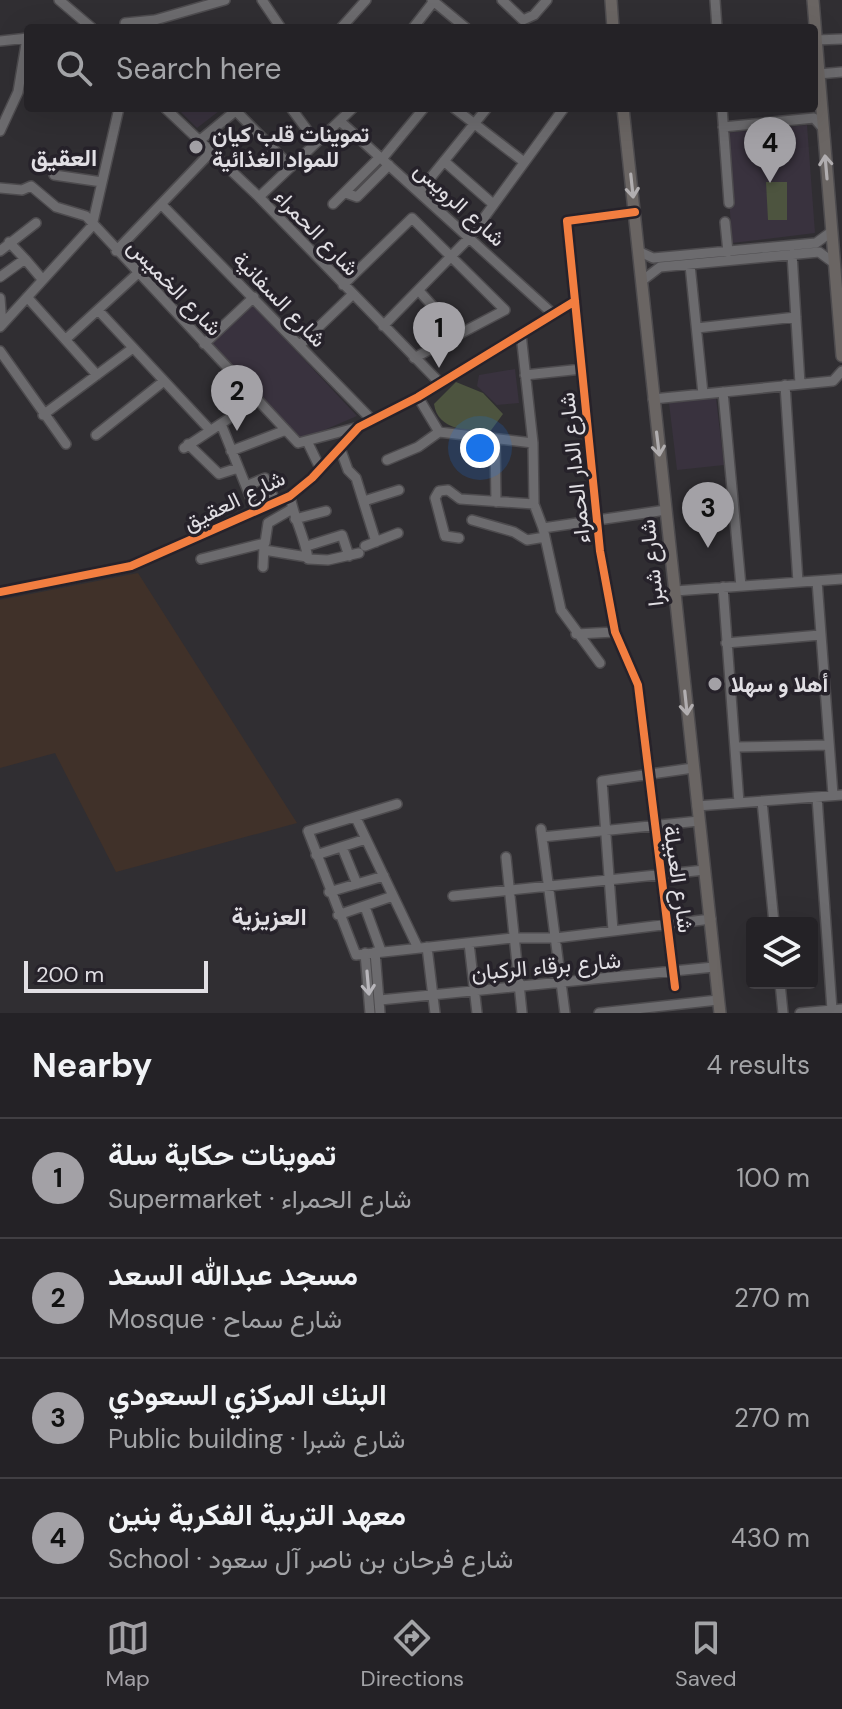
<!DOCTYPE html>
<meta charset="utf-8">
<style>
body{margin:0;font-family:"DM Sans",Vazirmatn,sans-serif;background:#302f32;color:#f1f3f6}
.controls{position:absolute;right:24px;bottom:24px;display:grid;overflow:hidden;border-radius:8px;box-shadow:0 8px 32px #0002}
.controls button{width:72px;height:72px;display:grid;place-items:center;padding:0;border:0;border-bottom:2px solid #413f43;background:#242226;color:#f1f3f6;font:40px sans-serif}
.scale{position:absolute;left:24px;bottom:20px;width:184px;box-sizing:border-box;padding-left:8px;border:4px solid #e1dfe4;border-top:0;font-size:22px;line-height:28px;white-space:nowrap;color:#e1dfe4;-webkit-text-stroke:6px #26222a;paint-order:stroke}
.you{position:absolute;left:480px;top:448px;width:28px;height:28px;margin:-20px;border:6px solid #fff;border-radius:50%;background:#1a73e8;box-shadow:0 0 0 12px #1a73e833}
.badge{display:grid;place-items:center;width:52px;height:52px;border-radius:50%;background:#a3a1a6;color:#111;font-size:26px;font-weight:700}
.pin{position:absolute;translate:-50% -66px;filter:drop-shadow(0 2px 4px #0008)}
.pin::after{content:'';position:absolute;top:42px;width:28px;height:24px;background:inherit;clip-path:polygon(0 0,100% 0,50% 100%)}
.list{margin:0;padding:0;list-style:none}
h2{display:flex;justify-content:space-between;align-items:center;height:104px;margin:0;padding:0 32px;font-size:34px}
h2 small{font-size:26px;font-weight:400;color:#a3a4a7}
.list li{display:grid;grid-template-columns:52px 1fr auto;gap:24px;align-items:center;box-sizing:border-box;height:120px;padding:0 32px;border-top:2px solid #413f43}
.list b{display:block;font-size:30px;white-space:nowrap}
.list p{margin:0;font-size:26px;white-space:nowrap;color:#a3a4a7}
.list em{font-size:26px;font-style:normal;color:#a3a4a7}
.icon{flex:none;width:44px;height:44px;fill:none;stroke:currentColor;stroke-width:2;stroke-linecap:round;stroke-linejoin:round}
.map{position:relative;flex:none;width:842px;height:1013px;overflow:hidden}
.search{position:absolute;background:#242226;box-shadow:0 8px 32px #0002;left:24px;right:24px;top:24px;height:88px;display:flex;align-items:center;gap:20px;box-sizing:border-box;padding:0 28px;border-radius:8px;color:#a3a4a7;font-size:30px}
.sheet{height:584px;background:#242226}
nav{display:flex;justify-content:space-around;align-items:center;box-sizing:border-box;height:112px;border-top:2px solid #413f43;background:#242226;font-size:22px;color:#a3a4a7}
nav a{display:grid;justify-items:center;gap:4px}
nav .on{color:#a3a1a6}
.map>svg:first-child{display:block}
</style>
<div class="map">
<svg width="842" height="1013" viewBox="0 0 842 1013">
<rect width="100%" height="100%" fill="#302e32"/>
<path fill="#39323e" d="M 177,108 L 223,108 L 197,128 Z
M 807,125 L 815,233 L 732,243 L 725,133 Z
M 253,305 L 357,416 L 301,440 L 210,344 Z
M 515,369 L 519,403 L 497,405 L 477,386 L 479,375 Z
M 716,398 L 724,465 L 677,470 L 669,403 Z"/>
<path fill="#403129" d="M 138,573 L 297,823 L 116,872 L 55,753 L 0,768 L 0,600 Z"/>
<path fill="#4d543f" d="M 766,182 L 787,182 L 787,220 L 768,220 Z
M 456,382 L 483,393 L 503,414 L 489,433 C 468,430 438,431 434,404 Z"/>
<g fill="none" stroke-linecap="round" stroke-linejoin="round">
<defs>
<path id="minor" d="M 59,0 L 92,28
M 262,0 L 281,28
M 432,0 L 466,28
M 502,0 L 523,20 L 534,15 L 547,0
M 715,0 L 717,28
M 125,23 L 155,20 L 225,0
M 341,28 L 366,0
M 413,28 L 434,1
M 816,40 L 842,39
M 0,41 L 28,38
M 818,74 L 842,72
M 165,108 L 259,197 L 440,383
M 291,108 L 316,142
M 454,108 L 524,162
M 722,108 L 729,203
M 236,111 L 291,167
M 341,122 L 553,314
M 723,127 L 814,118 L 822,127
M 0,131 L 18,92 L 27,38
M 199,141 L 239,108
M 382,159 L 424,108
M 444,161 L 493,204
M 54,175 L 102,182
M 0,188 L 22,190 L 31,186 L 56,207 L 86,216 L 298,443 L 359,427
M 419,192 L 487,108
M 346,193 L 357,197 L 389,165
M 259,197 L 353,108
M 333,204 L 380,157
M 162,205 L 371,419
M 635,212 L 567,221 L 600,551 L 615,632 L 638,685 L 675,987
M 725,222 L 728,252
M 9,242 L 25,259
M 0,251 L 36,223
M 116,251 L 211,152
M 640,252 L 653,258 L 816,243 L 831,232
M 792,254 L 800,384
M 690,265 L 703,394
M 0,277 L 25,259 L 42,279
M 643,280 L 660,267 L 819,252 L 834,263
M 343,285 L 412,218 L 505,310 L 414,358
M 420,292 L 458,334
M 27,297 L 97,375
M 0,298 L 2,325
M 98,310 L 210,430
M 383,326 L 470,237 L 564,108
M 0,327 L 92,226 L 119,108
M 697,328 L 796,317
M 521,334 L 533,443 L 534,504 L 543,528 L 561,610 L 600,663
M 66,339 L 137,274
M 204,344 L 254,297
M 300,345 L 352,295
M 0,351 L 66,444
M 525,375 L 582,369
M 785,385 L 798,582
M 723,392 L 741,586
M 418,397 L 439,432 L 533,443
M 653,399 L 833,381 L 842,371
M 43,415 L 133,348
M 221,424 L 256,511
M 96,435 L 164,381
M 495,439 L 496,502
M 307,441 L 320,468
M 188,444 L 219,474 L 238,468
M 184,448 L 257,400
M 340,448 L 348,470 L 356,478 L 376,542
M 231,451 L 286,430
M 387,460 L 418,447 L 439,432
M 246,486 L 265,478 L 275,501
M 290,496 C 294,519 305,537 308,559 L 328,560 L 359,553
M 364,501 L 399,490
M 295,519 L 326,511
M 472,520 L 514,532 L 527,540 L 545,537
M 543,528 L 666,510
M 459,538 L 445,536 L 435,498 L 439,491 L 448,490 L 460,499 L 534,504
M 307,546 L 342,535 L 349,556
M 365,546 L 398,533
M 264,550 L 307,557
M 201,559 L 265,543 L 268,523 L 292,509
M 263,567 L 264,546
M 817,581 L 833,795
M 723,587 L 739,803
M 675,591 L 842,579
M 0,592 L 131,566 L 290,496 L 312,478 L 359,427 L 418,397 L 575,301
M 576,634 L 615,632
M 726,643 L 820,635
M 736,747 L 828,745
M 817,797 L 832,1010
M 762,801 L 774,923
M 397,804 L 308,831 L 356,955 L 513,938 L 556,938 L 711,919
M 697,806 L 842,795
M 356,818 L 418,948
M 541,829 L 565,1013
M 542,837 L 699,821
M 342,847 L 357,884
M 316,855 L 366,839
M 506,857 L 522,1013
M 329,892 L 384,876
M 453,896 L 705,870
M 365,907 L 381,951
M 338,915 L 393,896
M 613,931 L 602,781 L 693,768
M 469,943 L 477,1013
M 427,947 L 435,1013
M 375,952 L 380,1013
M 365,953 L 370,1013
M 780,983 L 783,1013
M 380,1000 L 714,967
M 599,1013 L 718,1000
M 800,1013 L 842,1009"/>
<path id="major" d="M 611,0 L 613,28
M 813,0 L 842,356
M 623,108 L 720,1013"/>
</defs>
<use href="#minor" stroke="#4d4b4e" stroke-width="12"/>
<use href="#major" stroke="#4d4b4e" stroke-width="14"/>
<use href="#minor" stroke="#6c6b6e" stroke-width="9"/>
<use href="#major" stroke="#6a6563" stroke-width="11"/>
<defs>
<path id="cycleway" d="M 635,212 L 567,221 L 600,551 L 615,632 L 638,685 L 675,987
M 0,592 L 131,566 L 290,496 L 312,478 L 359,427 L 418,397 L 575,301"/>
</defs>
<use href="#cycleway" stroke="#26222a" stroke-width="13"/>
<use href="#cycleway" stroke="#f27e40" stroke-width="8"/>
</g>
<defs><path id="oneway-shaft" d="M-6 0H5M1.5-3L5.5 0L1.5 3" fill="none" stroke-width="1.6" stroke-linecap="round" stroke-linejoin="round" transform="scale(2)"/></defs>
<g stroke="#b1aeb0">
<use href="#oneway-shaft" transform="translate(826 167) rotate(-95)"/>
<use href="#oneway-shaft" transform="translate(632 186) rotate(84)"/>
<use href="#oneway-shaft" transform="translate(658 444) rotate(83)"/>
<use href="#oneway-shaft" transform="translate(686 703) rotate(84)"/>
</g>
<use stroke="#b8b6bb" href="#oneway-shaft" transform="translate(368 983) rotate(85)"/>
<g fill="#a3a1a6" stroke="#26222a" stroke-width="3">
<circle cx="196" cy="147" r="8"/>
<circle cx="715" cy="684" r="8"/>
</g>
<g text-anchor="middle" stroke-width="7" stroke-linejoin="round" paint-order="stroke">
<g font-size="22" font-weight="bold" fill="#e1dfe4" stroke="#26222a" text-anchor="start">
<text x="212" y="142">تموينات قلب كيان<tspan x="212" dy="25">للمواد الغذائية</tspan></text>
<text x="731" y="692">أهلا و سهلا</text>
</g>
<g font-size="22" fill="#e1dfe4" stroke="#26222a">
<text transform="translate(460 204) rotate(42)" y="8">شارع الرويس</text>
<text transform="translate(317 232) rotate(46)" y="8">شارع الحمراء</text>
<text transform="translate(175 287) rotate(46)" y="8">شارع الخميس</text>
<text transform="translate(280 299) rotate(46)" y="8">شارع السفانية</text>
<text transform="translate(574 468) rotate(-96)" y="8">شارع الدار الحمراء</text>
<text transform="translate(234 500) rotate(-26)" y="8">شارع العقيق</text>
<text transform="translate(651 563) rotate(-96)" y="8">شارع شبرا</text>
<text transform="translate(679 879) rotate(82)" y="8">شارع العبيلة</text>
<text transform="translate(546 966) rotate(-5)" y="8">شارع برقاء الركبان</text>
</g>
<g font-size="24" font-weight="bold" fill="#e1dfe4" stroke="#26222a">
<text x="64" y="166">العقيق</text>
<text x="269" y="925">العزيزية</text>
</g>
</g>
</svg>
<div class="controls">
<button><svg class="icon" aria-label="layers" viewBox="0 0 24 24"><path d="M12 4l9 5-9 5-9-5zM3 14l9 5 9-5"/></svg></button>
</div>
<div class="scale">200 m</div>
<div class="you"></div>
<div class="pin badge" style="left:439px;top:368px">1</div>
<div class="pin badge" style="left:237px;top:431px">2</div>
<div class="pin badge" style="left:708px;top:548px">3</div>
<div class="pin badge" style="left:770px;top:183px">4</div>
<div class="search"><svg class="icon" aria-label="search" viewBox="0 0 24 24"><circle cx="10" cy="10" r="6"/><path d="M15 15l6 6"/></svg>Search here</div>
</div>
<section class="sheet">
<h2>Nearby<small>4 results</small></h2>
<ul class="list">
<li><span class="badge">1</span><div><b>تموينات حكاية سلة</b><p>Supermarket · شارع الحمراء</p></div><em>100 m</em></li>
<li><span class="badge">2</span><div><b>مسجد عبدالله السعد</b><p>Mosque · شارع سماح</p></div><em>270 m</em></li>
<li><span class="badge">3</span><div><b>البنك المركزي السعودي</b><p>Public building · شارع شبرا</p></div><em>270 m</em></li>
<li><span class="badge">4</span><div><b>معهد التربية الفكرية بنين</b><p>School · شارع فرحان بن ناصر آل سعود</p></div><em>430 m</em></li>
</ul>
</section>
<nav>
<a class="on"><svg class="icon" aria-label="map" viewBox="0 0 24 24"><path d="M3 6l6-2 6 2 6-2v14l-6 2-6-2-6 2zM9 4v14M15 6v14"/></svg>Map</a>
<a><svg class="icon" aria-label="directions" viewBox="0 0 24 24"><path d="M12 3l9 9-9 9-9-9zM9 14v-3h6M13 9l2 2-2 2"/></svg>Directions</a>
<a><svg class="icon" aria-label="saved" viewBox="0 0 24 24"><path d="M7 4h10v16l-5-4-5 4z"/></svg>Saved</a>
</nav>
